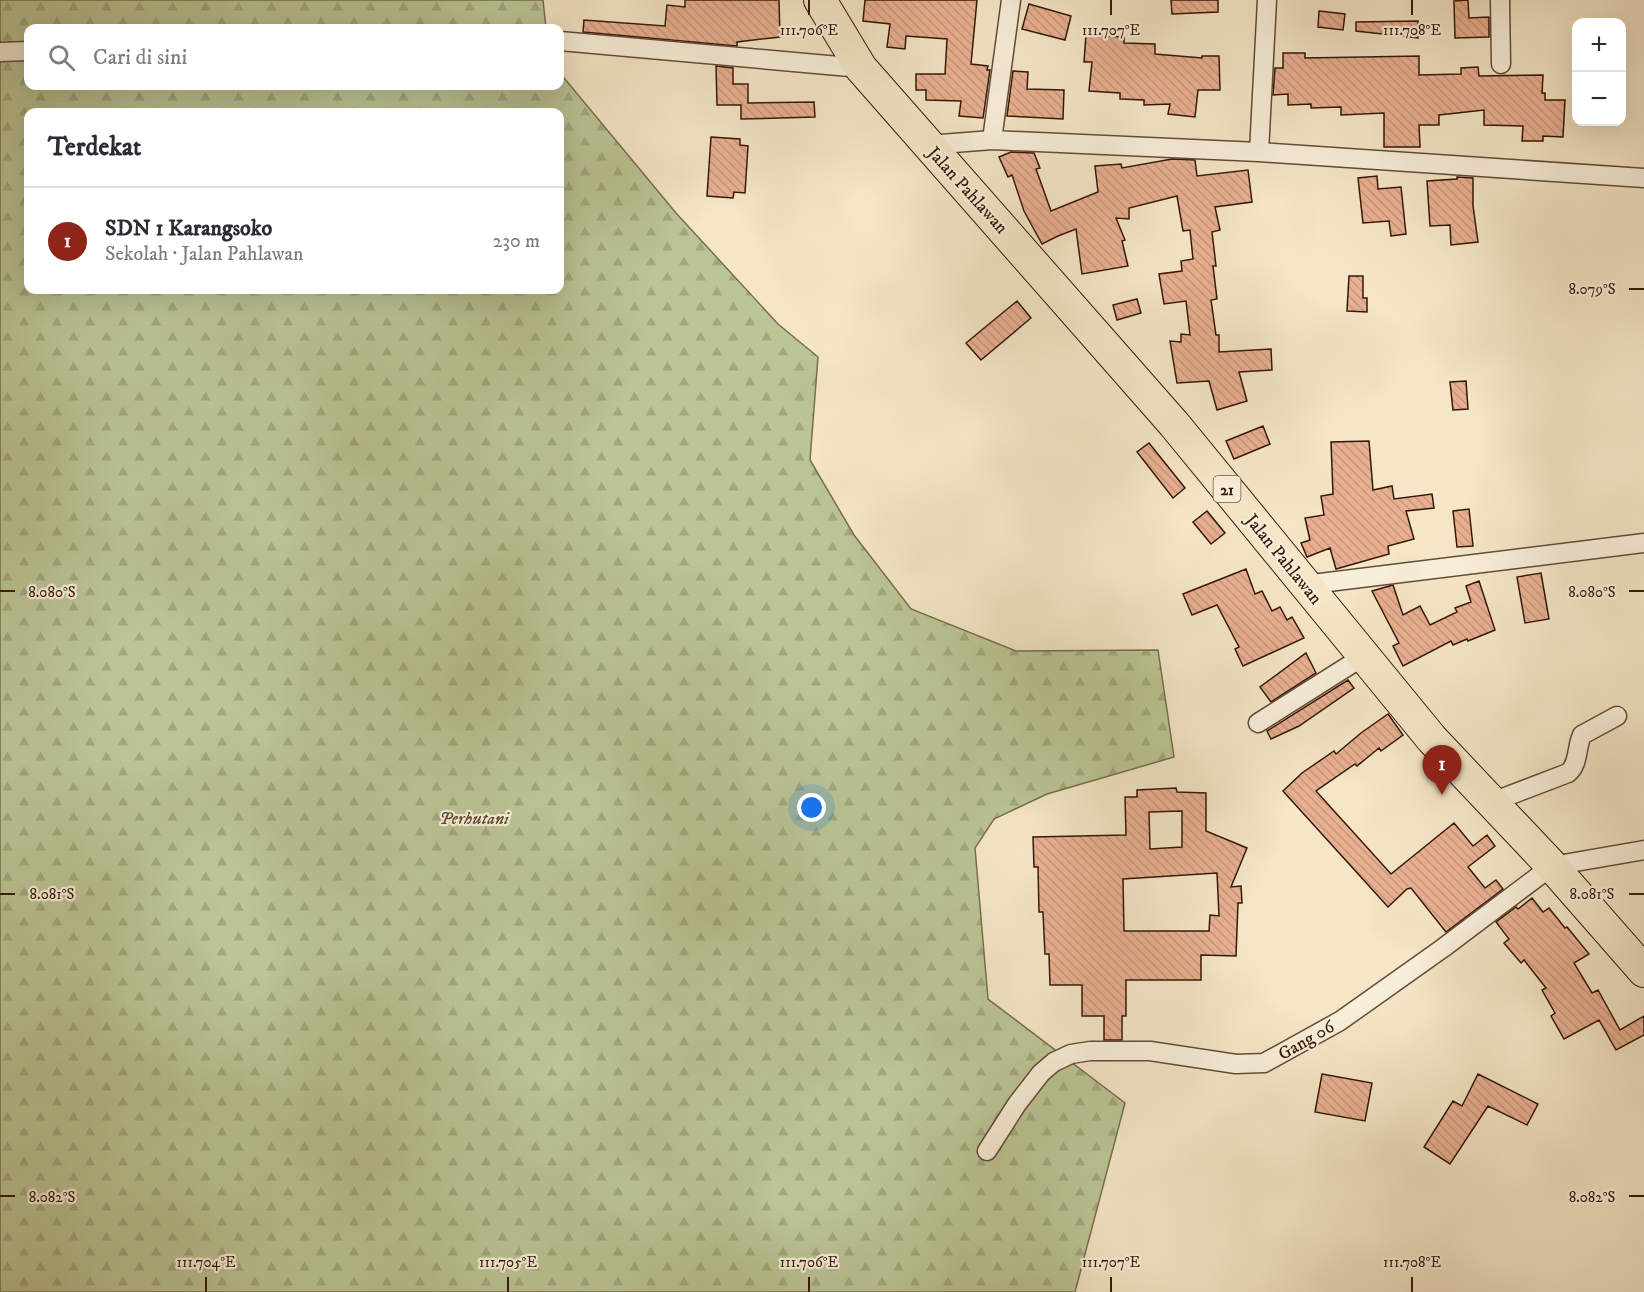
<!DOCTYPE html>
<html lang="id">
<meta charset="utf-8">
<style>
body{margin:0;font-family:"IM FELL DW Pica",serif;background:#f2f2f3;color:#2b2b33}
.controls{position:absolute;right:18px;top:18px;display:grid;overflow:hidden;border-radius:12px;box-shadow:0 6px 24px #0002}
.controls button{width:54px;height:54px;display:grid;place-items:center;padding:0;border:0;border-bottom:2px solid #e1e1e2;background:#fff;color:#2b2b33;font:30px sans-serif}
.you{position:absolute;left:812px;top:808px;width:21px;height:21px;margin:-15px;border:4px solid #fff;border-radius:50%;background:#1a73e8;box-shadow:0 0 0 9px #1a73e833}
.badge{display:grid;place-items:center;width:39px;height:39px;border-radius:50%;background:#8f2418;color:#fff;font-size:20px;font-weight:700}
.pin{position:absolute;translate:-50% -50px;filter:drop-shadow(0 2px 3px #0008)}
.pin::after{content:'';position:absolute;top:32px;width:21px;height:18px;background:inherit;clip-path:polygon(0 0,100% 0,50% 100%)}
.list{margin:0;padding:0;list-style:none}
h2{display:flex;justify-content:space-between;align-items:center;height:78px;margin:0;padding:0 24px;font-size:26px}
h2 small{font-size:20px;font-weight:400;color:#7c7c81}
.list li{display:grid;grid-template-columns:39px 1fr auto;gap:18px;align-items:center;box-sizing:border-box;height:108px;padding:0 24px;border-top:2px solid #e1e1e2}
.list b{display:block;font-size:22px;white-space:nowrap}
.list p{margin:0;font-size:20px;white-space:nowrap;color:#7c7c81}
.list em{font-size:20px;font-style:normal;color:#7c7c81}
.icon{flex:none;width:33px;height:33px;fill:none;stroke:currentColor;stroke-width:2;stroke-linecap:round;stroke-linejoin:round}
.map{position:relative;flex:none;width:1644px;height:1292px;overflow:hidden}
.search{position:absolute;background:#fff;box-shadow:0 6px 24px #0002;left:24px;top:24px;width:540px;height:66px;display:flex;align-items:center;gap:15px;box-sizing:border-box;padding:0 21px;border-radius:12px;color:#7c7c81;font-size:22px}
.panel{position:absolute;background:#fff;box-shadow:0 6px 24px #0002;left:24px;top:108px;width:540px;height:186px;border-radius:12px}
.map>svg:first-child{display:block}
</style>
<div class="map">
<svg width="1644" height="1292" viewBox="0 0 1644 1292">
<defs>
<pattern id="forest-firs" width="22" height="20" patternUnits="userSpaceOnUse" patternTransform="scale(1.5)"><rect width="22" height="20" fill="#bbc595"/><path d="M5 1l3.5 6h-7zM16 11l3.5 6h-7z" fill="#a1a87f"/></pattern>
<pattern id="building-back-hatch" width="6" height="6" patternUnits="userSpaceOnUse" patternTransform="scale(1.5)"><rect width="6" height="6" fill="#e8b091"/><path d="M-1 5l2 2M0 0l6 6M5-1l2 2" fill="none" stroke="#c8977c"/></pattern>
</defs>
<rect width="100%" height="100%" fill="#f4e6c6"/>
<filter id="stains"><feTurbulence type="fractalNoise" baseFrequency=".00333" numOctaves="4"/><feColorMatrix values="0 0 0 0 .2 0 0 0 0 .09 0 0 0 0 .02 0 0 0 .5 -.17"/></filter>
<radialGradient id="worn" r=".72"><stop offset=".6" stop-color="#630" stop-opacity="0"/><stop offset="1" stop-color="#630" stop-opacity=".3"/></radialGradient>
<path fill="url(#forest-firs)" stroke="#786e4f" stroke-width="1.5" fill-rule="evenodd" d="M 0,0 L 543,0 L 546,28 L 28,28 L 28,86 L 560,86 L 560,73 L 676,213 L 778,324 L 818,357 L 810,460 L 854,535 L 911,609 L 1016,651 L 1158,650 L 1174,757 L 1047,794 L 994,819 L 975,848 L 988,999 L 1125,1103 L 1075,1292 L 0,1292 ZM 28,112 L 560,112 L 560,290 L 28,290 Z"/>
<path fill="url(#building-back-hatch)" stroke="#351609" stroke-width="1.5" fill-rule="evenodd" d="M 685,0 L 779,0 L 780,37 L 737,42 L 737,46 L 583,32 L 584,20 L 665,26 L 667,5 L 685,7 Z
M 865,0 L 977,0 L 971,64 L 988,66 L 987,70 L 990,70 L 983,118 L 959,116 L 961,101 L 926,100 L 926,90 L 916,90 L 916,74 L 945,74 L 947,39 L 906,36 L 905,49 L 887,47 L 890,24 L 863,21 Z
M 1171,0 L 1218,0 L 1218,12 L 1172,14 Z
M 1468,0 L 1469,18 L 1489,17 L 1489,37 L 1455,38 L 1454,1 Z
M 1029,4 L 1071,16 L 1065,40 L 1022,29 Z
M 1319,11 L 1345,14 L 1343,30 L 1318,27 Z
M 1418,21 L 1418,38 L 1356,31 L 1356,22 Z
M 1086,35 L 1124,37 L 1124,43 L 1155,44 L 1155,54 L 1202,58 L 1202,56 L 1219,56 L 1220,90 L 1198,90 L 1195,117 L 1168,114 L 1170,104 L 1144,105 L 1144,100 L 1120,99 L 1120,93 L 1089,91 L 1092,62 L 1084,62 Z
M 1283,53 L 1305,53 L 1305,58 L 1419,56 L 1419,75 L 1461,74 L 1461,68 L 1478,67 L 1479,76 L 1543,75 L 1542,93 L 1545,93 L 1545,100 L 1565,100 L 1563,137 L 1543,136 L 1543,141 L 1522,141 L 1523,126 L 1484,125 L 1484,110 L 1439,115 L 1439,125 L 1419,125 L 1420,147 L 1384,147 L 1384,113 L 1341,115 L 1341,107 L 1311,108 L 1311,104 L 1288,105 L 1288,94 L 1273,95 L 1275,68 L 1283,68 Z
M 716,66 L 733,68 L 733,84 L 748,84 L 748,103 L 814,102 L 815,117 L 741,119 L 741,105 L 717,105 Z
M 1013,71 L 1028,72 L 1027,89 L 1064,90 L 1063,119 L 1007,116 Z
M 711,137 L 740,139 L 740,145 L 748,146 L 745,193 L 734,192 L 733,198 L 707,196 Z
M 1011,152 L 1034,153 L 1040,168 L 1036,169 L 1051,211 L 1098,192 L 1095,166 L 1121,164 L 1122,168 L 1172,159 L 1195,160 L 1197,176 L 1248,170 L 1252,202 L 1215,207 L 1220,230 L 1212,232 L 1216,266 L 1213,266 L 1217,299 L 1211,300 L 1216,335 L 1219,335 L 1219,352 L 1271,349 L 1272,370 L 1239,372 L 1247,401 L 1217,410 L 1209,381 L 1177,383 L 1170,341 L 1181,342 L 1181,334 L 1190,335 L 1186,301 L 1164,304 L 1159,274 L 1182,271 L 1181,261 L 1193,259 L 1190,230 L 1183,231 L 1177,196 L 1129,208 L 1129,219 L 1116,218 L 1125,240 L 1122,241 L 1128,266 L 1082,274 L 1076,229 L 1058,236 L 1042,244 L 1024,211 L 1012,175 L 1008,177 L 999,157 Z
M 1377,176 L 1378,189 L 1401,187 L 1406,234 L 1391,236 L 1389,221 L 1363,223 L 1358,178 Z
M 1457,177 L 1473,178 L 1473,206 L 1478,242 L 1451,245 L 1450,225 L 1430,226 L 1427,181 L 1457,179 Z
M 1349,276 L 1363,276 L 1363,298 L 1367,298 L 1367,312 L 1347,311 Z
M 1137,299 L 1141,313 L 1117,320 L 1113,305 Z
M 1017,301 L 1031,318 L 981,360 L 966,343 Z
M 1466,381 L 1468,409 L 1453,410 L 1450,382 Z
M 1263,426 L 1270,444 L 1234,459 L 1226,441 Z
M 1369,441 L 1373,490 L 1392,486 L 1394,499 L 1432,494 L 1434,508 L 1406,511 L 1414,539 L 1388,546 L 1389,554 L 1336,569 L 1330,548 L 1307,557 L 1301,543 L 1310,540 L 1305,518 L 1324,515 L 1321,496 L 1333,494 L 1331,442 Z
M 1149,443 L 1185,488 L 1173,498 L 1137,452 Z
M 1469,509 L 1473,546 L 1457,547 L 1453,511 Z
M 1207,511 L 1225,533 L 1211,544 L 1193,522 Z
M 1246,569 L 1255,594 L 1262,591 L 1272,611 L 1280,607 L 1287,620 L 1292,617 L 1304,638 L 1243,666 L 1235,649 L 1239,647 L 1217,605 L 1192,615 L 1183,594 Z
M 1541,573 L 1549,619 L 1525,623 L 1517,577 Z
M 1479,581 L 1495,630 L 1468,641 L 1467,639 L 1453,645 L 1451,641 L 1403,666 L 1393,646 L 1399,643 L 1372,591 L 1393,585 L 1403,615 L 1420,606 L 1430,625 L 1457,612 L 1455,608 L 1471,602 L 1466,586 Z
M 1306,653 L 1316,673 L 1271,702 L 1260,687 Z
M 1348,680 L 1354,688 L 1299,726 L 1271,739 L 1267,731 Z
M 1388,714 L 1403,735 L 1381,751 L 1379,748 L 1357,766 L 1355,764 L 1316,791 L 1391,874 L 1454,823 L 1473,846 L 1487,835 L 1495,846 L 1468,867 L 1485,888 L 1496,880 L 1503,889 L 1446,932 L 1411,888 L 1407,889 L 1388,907 L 1283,791 L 1302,773 L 1334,751 L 1336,754 L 1361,733 Z
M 1176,788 L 1177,792 L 1206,793 L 1206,831 L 1247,848 L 1231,887 L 1241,886 L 1242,903 L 1238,903 L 1236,956 L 1201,955 L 1201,980 L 1126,980 L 1126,1016 L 1122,1016 L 1122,1040 L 1104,1040 L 1104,1016 L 1082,1016 L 1082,985 L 1050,985 L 1049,954 L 1045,954 L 1043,912 L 1039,912 L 1038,867 L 1034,867 L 1033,837 L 1126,835 L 1125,797 L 1137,797 L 1137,790 ZM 1182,811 L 1182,847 L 1150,849 L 1149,812 ZM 1217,873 L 1219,916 L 1210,915 L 1209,931 L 1124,931 L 1123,879 Z
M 1532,898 L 1543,912 L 1549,908 L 1565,928 L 1567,927 L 1589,954 L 1574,963 L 1592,993 L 1598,990 L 1620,1030 L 1644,1016 L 1644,1035 L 1616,1050 L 1599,1020 L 1564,1039 L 1551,1016 L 1555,1013 L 1542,990 L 1546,988 L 1524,960 L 1521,963 L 1504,943 L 1509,939 L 1496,922 L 1516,907 L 1518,909 Z
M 1322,1074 L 1372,1083 L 1365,1121 L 1315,1112 Z
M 1478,1074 L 1538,1104 L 1527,1125 L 1488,1106 L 1450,1164 L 1424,1147 L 1453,1101 L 1462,1106 Z"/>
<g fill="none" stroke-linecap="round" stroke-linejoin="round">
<defs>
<path id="street" d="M 1500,0 L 1501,64
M 560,41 L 861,68
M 0,52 L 28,51
M 992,140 L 1011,0
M 928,145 L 992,140 L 1259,152 L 1644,178
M 1259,152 L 1267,0
M 1304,585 L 1644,543
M 1258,723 L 1364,656
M 1492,802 L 1568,773 C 1579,764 1576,748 1582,735 L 1617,716
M 987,1151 L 1017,1104 L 1041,1073 L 1054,1062 L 1071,1054 L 1090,1051 L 1150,1051 L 1236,1064 L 1264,1063 L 1340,1021 L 1443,948 L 1552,866 L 1644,850"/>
<path id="highway" d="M 820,0 L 861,68 L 1174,424 L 1432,739 L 1552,866 L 1644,971"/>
</defs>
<use href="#street" stroke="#654a38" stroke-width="21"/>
<use href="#highway" stroke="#351609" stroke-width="34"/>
<use href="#street" stroke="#f8efda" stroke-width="18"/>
<use href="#highway" stroke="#f4e6c6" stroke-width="32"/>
</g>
<path fill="none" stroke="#351609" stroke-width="2" d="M 809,0 L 809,15M 1111,0 L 1111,15M 1412,0 L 1412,15M 1629,289 L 1644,289M 0,591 L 15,591M 1629,591 L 1644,591M 0,894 L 15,894M 1629,894 L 1644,894M 0,1196 L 15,1196M 1629,1196 L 1644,1196M 206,1277 L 206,1292M 508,1277 L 508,1292M 809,1277 L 809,1292M 1111,1277 L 1111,1292M 1412,1277 L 1412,1292"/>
<g text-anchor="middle" stroke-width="4.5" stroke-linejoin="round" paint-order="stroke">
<rect fill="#f8efda" stroke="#705748" stroke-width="1.5" x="1213.5" y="476" width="27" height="26" rx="4.5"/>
<g font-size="16" font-weight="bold" fill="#351609">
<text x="1227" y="495">21</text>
</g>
<g font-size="18" fill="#351609" stroke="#f8efda">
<text transform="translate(968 190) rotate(48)" y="6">Jalan Pahlawan</text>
<text transform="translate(1284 559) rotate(51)" y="6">Jalan Pahlawan</text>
<text transform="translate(1306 1040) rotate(-30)" y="6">Gang 06</text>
</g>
<g font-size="18" font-style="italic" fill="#5d4b33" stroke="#f8efda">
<text x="474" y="824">Perhutani</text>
</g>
</g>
<g font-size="15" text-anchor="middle" fill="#351609" stroke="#f8efda" stroke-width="4.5" stroke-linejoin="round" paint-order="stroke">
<text x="809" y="35">111.706°E</text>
<text x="1111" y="35">111.707°E</text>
<text x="1412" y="35">111.708°E</text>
<text x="1592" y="294">8.079°S</text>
<text x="52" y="597">8.080°S</text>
<text x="1592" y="597">8.080°S</text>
<text x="52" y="899">8.081°S</text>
<text x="1592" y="899">8.081°S</text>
<text x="52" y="1202">8.082°S</text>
<text x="1592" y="1202">8.082°S</text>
<text x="206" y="1267">111.704°E</text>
<text x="508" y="1267">111.705°E</text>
<text x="809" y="1267">111.706°E</text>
<text x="1111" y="1267">111.707°E</text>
<text x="1412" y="1267">111.708°E</text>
</g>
<rect width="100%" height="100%" filter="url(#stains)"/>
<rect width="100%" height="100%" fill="url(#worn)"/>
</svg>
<div class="controls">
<button>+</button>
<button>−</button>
</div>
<div class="you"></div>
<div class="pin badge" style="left:1442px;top:795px">1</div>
<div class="search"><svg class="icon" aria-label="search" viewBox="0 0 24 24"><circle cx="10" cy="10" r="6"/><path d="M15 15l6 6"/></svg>Cari di sini</div>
<section class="panel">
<h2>Terdekat<small></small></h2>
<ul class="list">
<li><span class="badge">1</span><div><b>SDN 1 Karangsoko</b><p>Sekolah · Jalan Pahlawan</p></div><em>230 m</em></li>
</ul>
</section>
</div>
